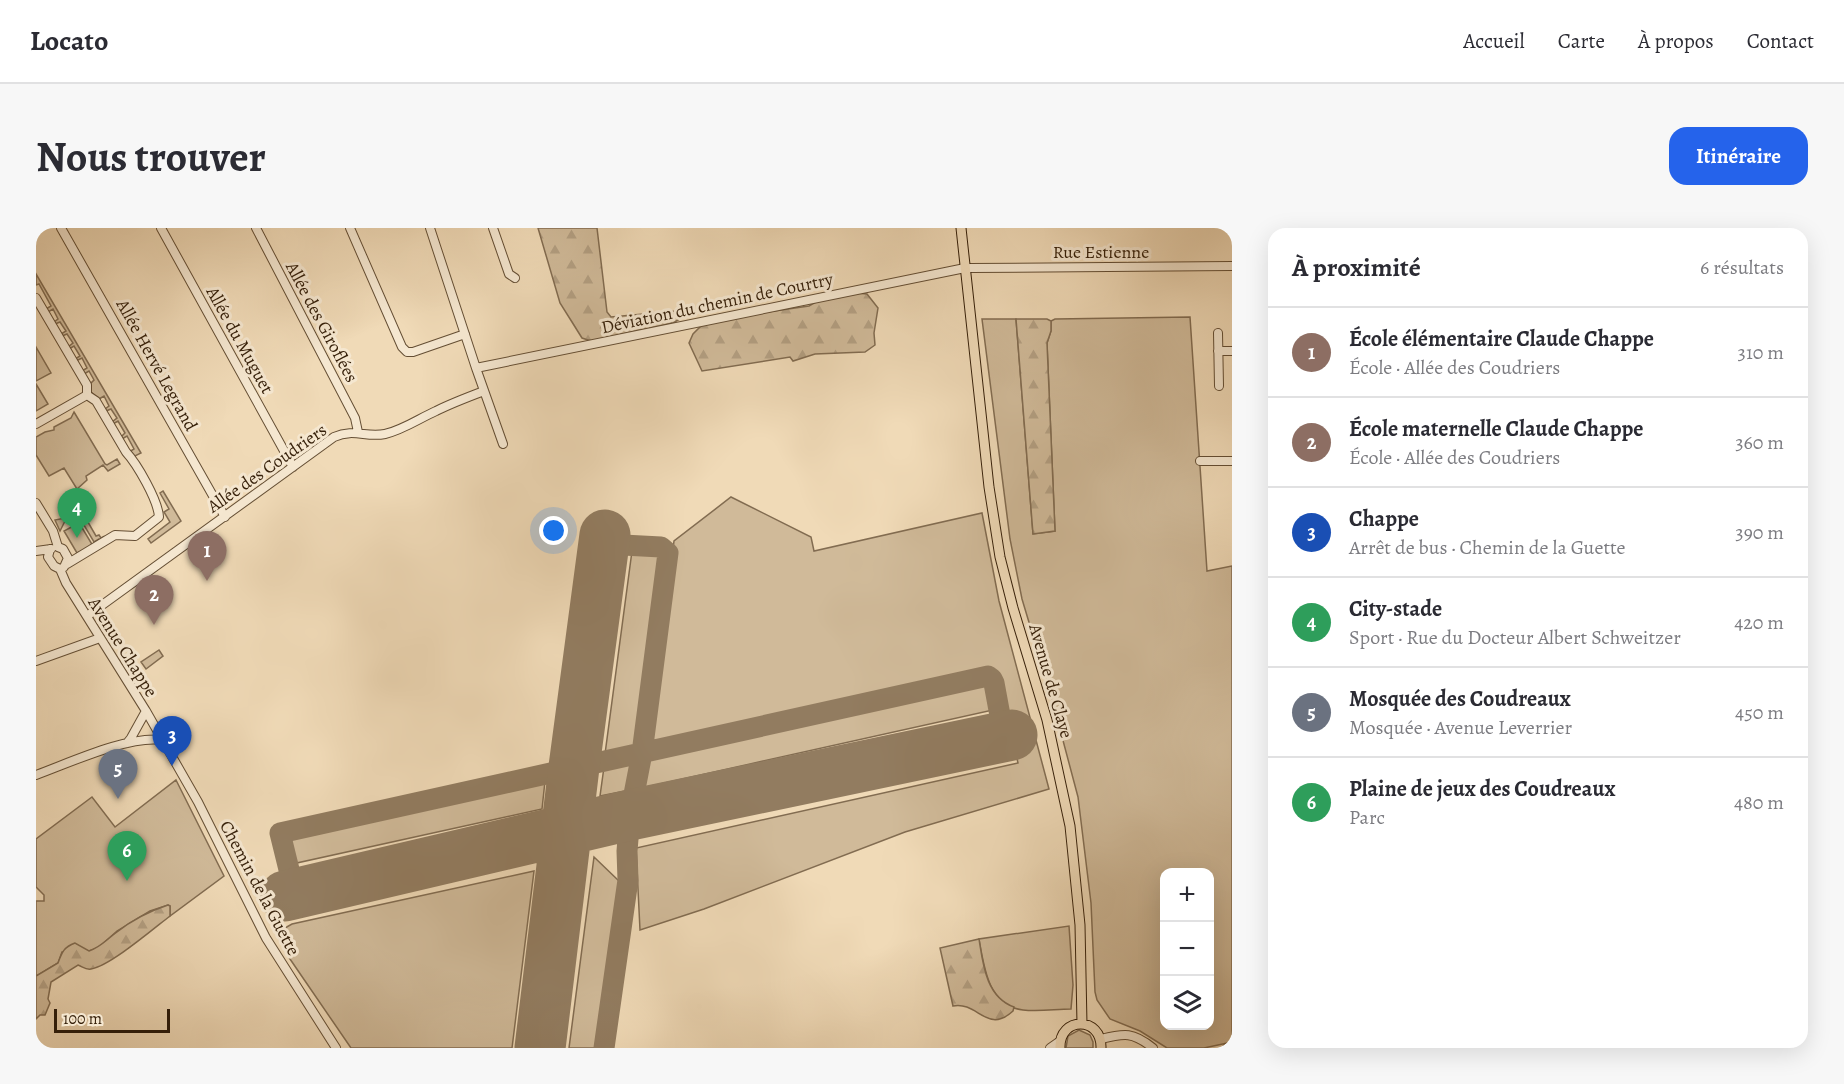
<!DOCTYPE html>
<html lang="fr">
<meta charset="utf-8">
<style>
body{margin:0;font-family:Alegreya,serif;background:#f7f7f7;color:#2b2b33}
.controls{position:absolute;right:18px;bottom:18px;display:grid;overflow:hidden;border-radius:12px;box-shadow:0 6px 24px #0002}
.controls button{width:54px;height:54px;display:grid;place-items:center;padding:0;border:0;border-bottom:2px solid #e1e1e2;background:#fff;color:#2b2b33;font:30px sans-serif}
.scale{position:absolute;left:18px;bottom:15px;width:116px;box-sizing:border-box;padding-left:6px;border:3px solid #351f09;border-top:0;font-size:16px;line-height:21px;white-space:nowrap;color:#351f09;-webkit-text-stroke:4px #f5e7d0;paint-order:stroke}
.you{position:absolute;left:518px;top:303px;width:21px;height:21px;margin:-15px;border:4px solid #fff;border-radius:50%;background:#1a73e8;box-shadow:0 0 0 9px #1a73e833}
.badge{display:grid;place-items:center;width:39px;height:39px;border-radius:50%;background:#2563eb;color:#fff;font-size:20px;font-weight:700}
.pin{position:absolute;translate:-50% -50px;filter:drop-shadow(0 2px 3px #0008)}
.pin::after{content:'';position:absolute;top:32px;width:21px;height:18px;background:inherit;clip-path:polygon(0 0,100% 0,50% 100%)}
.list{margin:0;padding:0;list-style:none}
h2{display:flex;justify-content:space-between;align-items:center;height:78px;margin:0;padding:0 24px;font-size:26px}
h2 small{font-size:20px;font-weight:400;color:#7c7c81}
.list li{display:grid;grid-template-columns:39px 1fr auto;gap:18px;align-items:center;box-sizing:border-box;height:90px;padding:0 24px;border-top:2px solid #e1e1e2}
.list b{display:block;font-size:22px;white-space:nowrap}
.list p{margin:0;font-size:20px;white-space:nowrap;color:#7c7c81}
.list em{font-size:20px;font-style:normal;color:#7c7c81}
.icon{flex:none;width:33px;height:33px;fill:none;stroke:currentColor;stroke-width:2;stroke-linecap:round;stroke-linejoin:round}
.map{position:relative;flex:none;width:1196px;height:820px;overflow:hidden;border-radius:18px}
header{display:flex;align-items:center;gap:36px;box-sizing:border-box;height:84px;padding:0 30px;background:#fff;border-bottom:2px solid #e1e1e2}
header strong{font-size:28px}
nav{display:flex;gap:33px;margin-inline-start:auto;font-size:21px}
.intro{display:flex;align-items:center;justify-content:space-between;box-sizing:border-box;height:144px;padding:0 36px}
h1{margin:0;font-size:42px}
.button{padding:15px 27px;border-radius:18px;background:#2563eb;color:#fff;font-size:21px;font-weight:700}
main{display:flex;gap:36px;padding:0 36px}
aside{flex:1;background:#fff;border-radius:18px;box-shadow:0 6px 24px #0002}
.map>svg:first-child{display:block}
</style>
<header>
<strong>Locato</strong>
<nav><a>Accueil</a><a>Carte</a><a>À propos</a><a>Contact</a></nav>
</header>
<div class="intro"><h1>Nous trouver</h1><a class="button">Itinéraire</a></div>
<main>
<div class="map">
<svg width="1196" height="820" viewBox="0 0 1196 820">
<defs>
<pattern id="forest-firs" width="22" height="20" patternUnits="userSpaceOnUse" patternTransform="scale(1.5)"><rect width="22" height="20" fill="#d0ba99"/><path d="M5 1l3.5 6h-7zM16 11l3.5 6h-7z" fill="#b39f82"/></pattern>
</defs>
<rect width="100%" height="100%" fill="#f0dab7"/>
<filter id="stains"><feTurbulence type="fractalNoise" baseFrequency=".00333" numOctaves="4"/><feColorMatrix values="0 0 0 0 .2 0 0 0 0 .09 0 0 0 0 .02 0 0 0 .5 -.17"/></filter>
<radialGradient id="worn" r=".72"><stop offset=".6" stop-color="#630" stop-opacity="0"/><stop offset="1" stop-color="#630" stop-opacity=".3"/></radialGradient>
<path fill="#d0ba99" stroke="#826c51" stroke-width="1.5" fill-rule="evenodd" d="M 0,46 L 105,225 L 99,228 L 93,224 L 98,221 L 91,208 L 86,211 L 85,209 L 89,205 L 82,193 L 77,196 L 76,194 L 81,190 L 75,181 L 70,183 L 69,181 L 73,178 L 68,168 L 63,171 L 55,164 L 54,156 L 58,152 L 53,143 L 48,146 L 46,143 L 51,140 L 46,130 L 40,133 L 39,131 L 44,128 L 38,118 L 33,121 L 32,119 L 37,115 L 31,106 L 26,108 L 25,106 L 30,103 L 24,94 L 19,96 L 18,94 L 22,91 L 17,81 L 12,84 L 10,81 L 15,78 L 3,56 L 0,57 Z
M 1154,89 L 1171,343 L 1196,338 L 1196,814 L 1168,820 L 1131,820 L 1104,803 L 1074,791 L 1061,772 L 1059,764 L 1055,675 L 1042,569 L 1016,471 L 986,371 L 974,311 L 946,91 L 980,91 L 997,306 L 1019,303 L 1011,115 L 1015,103 L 1015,93 L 1019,91 ZM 1128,644 L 1174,644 L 1174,798 L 1128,798 Z
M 0,119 L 15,145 L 0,153 Z
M 0,156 L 12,176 L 0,183 Z
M 38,184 L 69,236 L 71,237 L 81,231 L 84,236 L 72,243 L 67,237 L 50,248 L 51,252 L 41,261 L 28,240 L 13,248 L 0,227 L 0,209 L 9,204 L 18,202 L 18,199 L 35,190 Z
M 127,263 L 145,293 L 115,315 L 112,311 L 134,294 L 128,284 L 133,281 L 124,265 Z
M 695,269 L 775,309 L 778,323 L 946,285 L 963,373 L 1013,561 L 869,604 L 668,681 L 604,702 L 600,620 L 982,535 L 963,451 L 961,445 L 947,442 L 612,518 L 638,313 Z
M 55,281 L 57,284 L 49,289 L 60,308 L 63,307 L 65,310 L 67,309 L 65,313 L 63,311 L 58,314 L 42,287 Z
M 39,288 L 57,318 L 41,325 L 28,303 L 41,296 L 40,292 L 35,291 L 29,293 L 24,303 L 19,292 Z
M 596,323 L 624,326 L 601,518 L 569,526 Z
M 123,422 L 127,428 L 110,441 L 105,434 Z
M 950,455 L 957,482 L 606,560 L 611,530 Z
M 600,532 L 594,562 L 564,568 L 568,539 Z
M 140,552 L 188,648 L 134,688 L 134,678 L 132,677 L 114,683 L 81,703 L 63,719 L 53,723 L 26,724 L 22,735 L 0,748 L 0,673 L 8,673 L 8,667 L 0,659 L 0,611 L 56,569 L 79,599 Z
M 509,553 L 506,581 L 256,636 L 251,610 Z
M 558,629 L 584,654 L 563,820 L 533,820 Z
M 498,643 L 476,820 L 315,820 L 254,731 L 240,705 L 256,696 Z
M 1033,698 L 1037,757 L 1035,781 C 1020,781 1003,784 987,782 C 952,778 948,739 943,711 Z
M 1043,802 L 1054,807 L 1057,814 L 1057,820 L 1030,820 L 1032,808 Z"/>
<path fill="url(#forest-firs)" stroke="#826c51" stroke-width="1.5" d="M 502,0 L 561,0 L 571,84 L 575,89 L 640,83 L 647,86 L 647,89 L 637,95 L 555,113 L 546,110 L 524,75 Z
M 810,64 L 831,66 L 842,80 L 838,105 L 839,117 L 829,124 L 779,126 L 757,133 L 754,129 L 666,143 L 653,115 L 657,106 L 670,93 L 773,78 L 792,67 Z
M 980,91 L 1011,91 L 1015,93 L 1015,103 L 1011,115 L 1019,303 L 997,306 Z
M 132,677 L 134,678 L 134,688 C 117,701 74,738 55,741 C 50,742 47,739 42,737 L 15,754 L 12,771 L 14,775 L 9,787 L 4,787 L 0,791 L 0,748 L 22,735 C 26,724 28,719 39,715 L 53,723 C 65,719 71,711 81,704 C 96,692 114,683 132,677 Z
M 943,711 C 947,736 950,769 978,779 L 977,783 C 951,807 942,773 917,778 L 904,720 Z"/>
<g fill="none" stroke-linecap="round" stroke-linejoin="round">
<path stroke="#927c60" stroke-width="21" d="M 259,666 L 244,605 L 952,448 L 956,451 L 958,455 L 968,509
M 568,820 L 592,652 L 591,623 L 594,587 L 606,525 L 632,325 L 625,319 L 568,316"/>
<path stroke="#927c60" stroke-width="51" d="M 249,668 L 594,587 L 976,507
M 504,820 L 538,539 L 569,307"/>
<defs>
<path id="minor" d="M 25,0 L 189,289
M 125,0 L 257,239
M 220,0 L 319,190 L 322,204
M 314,0 L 366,119 L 371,124 L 377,124 L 429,106
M 394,0 L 440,140 L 467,216
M 457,0 L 473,46 L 479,50
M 934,40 L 1196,38
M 0,70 L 51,157 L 51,167
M 1182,105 L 1183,158
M 1182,123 L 1196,123
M 440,140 L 929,40
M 0,196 L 51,167
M 1164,233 L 1196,233
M 0,275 L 17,303 L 22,319
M 22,319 L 27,321 L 32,330 L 28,339
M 14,321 L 12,329 L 18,338 L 24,341
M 0,323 L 15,321
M 31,336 L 79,307 L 99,308 L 123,289 C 122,272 101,236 90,224 L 60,173 L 51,167
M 24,341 L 30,355 L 110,483 L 162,574 L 230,710 L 300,820
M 51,388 L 298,209 C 318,200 330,210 349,206 C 367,202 384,190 400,183 C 416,175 432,169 448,163
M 0,433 L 64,410
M 91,515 L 95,510 L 110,483
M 0,547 C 33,535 93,507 126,512
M 1065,811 C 1089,805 1097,804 1117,820
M 1014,820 L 1024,813
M 1191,820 L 1196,819"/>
<path id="major" d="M 925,0 L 953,259 L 964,329 L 977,380 L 1011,492 L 1034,598 L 1044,697 L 1046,796
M 1024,820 C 1023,788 1066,788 1065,820"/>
</defs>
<use href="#minor" stroke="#644e34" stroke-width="10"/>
<use href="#major" stroke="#351f09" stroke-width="11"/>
<use href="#minor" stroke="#f5e7d0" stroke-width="8"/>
<use href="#major" stroke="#f0dab7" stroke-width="9"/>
</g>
<g text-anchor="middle" stroke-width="6" stroke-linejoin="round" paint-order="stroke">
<g font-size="18" fill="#351f09" stroke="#f5e7d0">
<text x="1065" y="30">Rue Estienne</text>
<text transform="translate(681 75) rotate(-12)" y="6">Déviation du chemin de Courtry</text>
<text transform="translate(286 94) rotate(62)" y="6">Allée des Giroflées</text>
<text transform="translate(204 112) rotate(61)" y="6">Allée du Muguet</text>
<text transform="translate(121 137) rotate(61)" y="6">Allée Hervé Legrand</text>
<text transform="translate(231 240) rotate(-35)" y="6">Allée des Coudriers</text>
<text transform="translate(87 419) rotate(58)" y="6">Avenue Chappe</text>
<text transform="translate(1015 453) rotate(74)" y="6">Avenue de Claye</text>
<text transform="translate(224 660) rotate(62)" y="6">Chemin de la Guette</text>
</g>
</g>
<rect width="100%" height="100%" filter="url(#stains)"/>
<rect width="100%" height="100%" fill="url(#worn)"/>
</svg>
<div class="controls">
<button>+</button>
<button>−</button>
<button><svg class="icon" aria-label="layers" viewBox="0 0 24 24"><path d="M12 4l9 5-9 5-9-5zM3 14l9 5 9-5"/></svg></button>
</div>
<div class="scale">100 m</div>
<div class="you"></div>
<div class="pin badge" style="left:171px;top:353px;background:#8d6e63">1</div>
<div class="pin badge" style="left:118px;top:397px;background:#8d6e63">2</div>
<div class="pin badge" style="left:136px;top:538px;background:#1a4fb4">3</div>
<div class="pin badge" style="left:41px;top:310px;background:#2e9e5b">4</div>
<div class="pin badge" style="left:82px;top:571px;background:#6b7280">5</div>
<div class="pin badge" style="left:91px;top:653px;background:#2e9e5b">6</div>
</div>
<aside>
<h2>À proximité<small>6 résultats</small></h2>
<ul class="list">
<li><span class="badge" style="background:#8d6e63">1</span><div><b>École élémentaire Claude Chappe</b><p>École · Allée des Coudriers</p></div><em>310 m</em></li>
<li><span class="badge" style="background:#8d6e63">2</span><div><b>École maternelle Claude Chappe</b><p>École · Allée des Coudriers</p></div><em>360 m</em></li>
<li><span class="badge" style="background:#1a4fb4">3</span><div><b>Chappe</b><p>Arrêt de bus · Chemin de la Guette</p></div><em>390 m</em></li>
<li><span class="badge" style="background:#2e9e5b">4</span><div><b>City-stade</b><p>Sport · Rue du Docteur Albert Schweitzer</p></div><em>420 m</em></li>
<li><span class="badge" style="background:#6b7280">5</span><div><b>Mosquée des Coudreaux</b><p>Mosquée · Avenue Leverrier</p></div><em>450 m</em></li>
<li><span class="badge" style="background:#2e9e5b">6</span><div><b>Plaine de jeux des Coudreaux</b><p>Parc</p></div><em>480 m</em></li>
</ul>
</aside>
</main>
